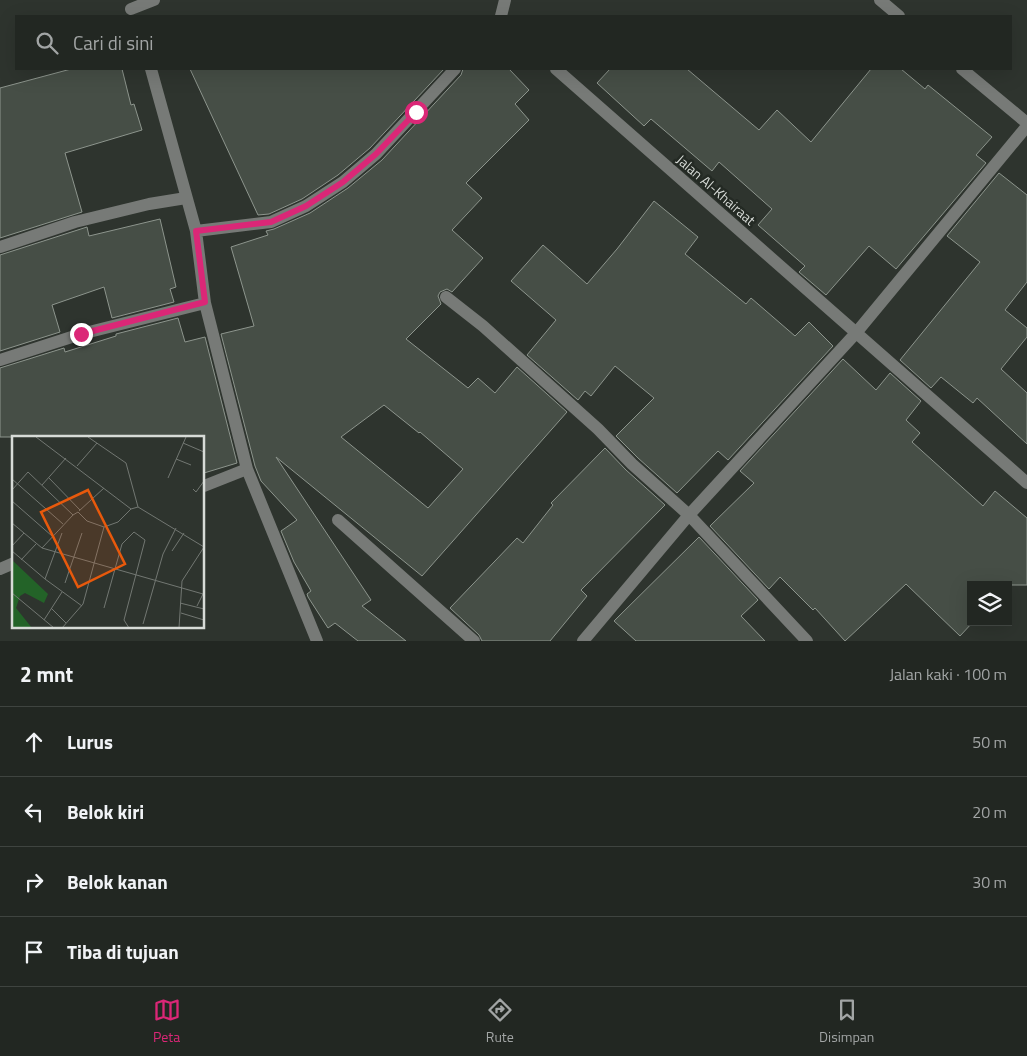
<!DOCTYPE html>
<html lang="id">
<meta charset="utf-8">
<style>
body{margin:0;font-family:"Titillium Web",sans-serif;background:#2e332f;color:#f1f3f6}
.controls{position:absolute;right:15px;bottom:15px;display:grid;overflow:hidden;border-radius:0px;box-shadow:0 5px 20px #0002}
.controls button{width:45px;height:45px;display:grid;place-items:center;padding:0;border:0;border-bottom:1px solid #3f4440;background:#222722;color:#f1f3f6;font:25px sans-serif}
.stop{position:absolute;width:15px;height:15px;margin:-11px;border:4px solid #db2777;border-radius:50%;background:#fff}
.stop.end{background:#db2777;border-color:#fff;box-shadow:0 1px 5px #0008}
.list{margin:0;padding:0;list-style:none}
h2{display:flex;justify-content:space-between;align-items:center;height:65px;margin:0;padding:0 20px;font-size:21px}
h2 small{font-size:16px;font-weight:400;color:#a2a5a5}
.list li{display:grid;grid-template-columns:32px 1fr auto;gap:15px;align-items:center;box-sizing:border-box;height:70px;padding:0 20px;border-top:1px solid #3f4440}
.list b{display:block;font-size:19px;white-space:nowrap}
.list em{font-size:16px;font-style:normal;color:#a2a5a5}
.icon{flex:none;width:28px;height:28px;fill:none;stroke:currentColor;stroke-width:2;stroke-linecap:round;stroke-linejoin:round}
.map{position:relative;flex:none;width:1027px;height:641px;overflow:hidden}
.search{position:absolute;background:#222722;box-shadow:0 5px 20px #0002;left:15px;right:15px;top:15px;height:55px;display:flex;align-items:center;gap:12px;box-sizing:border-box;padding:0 18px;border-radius:0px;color:#a2a5a5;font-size:19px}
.sheet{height:345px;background:#222722}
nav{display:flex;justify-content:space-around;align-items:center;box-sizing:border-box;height:70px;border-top:1px solid #3f4440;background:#222722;font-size:14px;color:#a2a5a5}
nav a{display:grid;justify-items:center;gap:2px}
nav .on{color:#db2777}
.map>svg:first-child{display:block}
</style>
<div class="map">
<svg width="1027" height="641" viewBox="0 0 1027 641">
<rect width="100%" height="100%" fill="#2e342e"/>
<path fill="#464e46" stroke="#8d958d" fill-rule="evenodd" d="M 71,69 L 122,69 L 131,105 L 134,104 L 142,130 L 65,153 L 82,212 L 0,238 L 0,88 Z
M 190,69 L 444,69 L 370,148 L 338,175 L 302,199 L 269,214 L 258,215 Z
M 463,69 L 509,69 L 529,90 L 515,104 L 529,120 L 466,183 L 482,198 L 452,230 L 483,258 L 452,292 L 447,289 L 440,292 L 438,296 L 441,304 L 406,339 L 468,388 L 478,378 L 495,393 L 517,367 L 567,412 L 422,576 L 276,457 L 371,600 L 362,606 L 406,641 L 358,641 L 335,623 L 328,628 L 308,597 L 307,594 L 311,591 L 294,562 L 281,531 L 297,520 L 261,481 L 255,466 L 221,334 L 254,326 L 231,247 L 268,235 L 266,231 L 274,229 L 310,213 L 348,188 L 382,160 L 461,75 ZM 384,405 L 419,433 L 420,432 L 463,469 L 428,508 L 341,437 Z
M 610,69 L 687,69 L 759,130 L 777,110 L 811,142 L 871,69 L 901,69 L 925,89 L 928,85 L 992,137 L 976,155 L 986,163 L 896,269 L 869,246 L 826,295 L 799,272 L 805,266 L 758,225 L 772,209 L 719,162 L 712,171 L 651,119 L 644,126 L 597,83 Z
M 999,173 L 1027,195 L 1027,282 L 1005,310 L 1027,328 L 1027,337 L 1001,369 L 1027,393 L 1027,444 L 977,398 L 973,403 L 941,377 L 931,388 L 900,360 L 980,262 L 947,236 Z
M 654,201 L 698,237 L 685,254 L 746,304 L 751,298 L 795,336 L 809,322 L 833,346 L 728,460 L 718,451 L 677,493 L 638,458 L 616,436 L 654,398 L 615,366 L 591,396 L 585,391 L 578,400 L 527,355 L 556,320 L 511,281 L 543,245 L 587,284 L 617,249 Z
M 160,219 L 176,287 L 170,289 L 174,302 L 112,318 L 104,287 L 52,305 L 60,332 L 0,351 L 0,255 L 87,227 L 89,236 Z
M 178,318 L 185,342 L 205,337 L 237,463 L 204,473 L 204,437 L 0,437 L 0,368 L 64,348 L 65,352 L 116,336 L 116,334 Z
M 843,359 L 876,390 L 890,373 L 921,401 L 906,420 L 920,433 L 912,442 L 983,506 L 995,491 L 1027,518 L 1027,585 L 1010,585 L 1008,586 L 1008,585 L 971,585 L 971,622 L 973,622 L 960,636 L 906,584 L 845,641 L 815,608 L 813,610 L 780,577 L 769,589 L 710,526 L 754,483 L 740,471 Z
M 605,448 L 626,470 L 665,505 L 581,590 L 587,596 L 550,641 L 482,641 L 479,635 L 450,608 L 517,538 L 523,543 L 553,505 L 551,503 Z
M 699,537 L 758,600 L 741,616 L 765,641 L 636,641 L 614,621 Z"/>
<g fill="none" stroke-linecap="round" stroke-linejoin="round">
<path stroke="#777a77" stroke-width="12" d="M 880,0 L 899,16
M 131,9 L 154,0
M 501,16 L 505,0
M 151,69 L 196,231
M 556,69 L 1027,483
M 962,69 L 1027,123
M 0,247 L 75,222 L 149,204 L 186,198
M 446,297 L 483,326 L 598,429 L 632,464 L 689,515 L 807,641
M 205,303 L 196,231 L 271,222 L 306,206 L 343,182 L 376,154 L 455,69
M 0,360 L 81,334 L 205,303 L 247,469 L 317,641
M 204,486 L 247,469
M 338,520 L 474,641
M 0,569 L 14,563
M 583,641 L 689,515 L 856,333 L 1027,126"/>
</g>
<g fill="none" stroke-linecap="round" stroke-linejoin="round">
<path stroke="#db2777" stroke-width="6" d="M 81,334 L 205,302 L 196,231 L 271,222 L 306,206 L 343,182 L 376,154 L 416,112"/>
</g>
<g text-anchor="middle" stroke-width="5" stroke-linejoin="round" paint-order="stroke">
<g font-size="14" fill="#d7dbd7" stroke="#242a24">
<text transform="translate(716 190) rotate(41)" y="5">Jalan Al-Khairaat</text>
</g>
</g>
<g transform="translate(12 436)">
<rect width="192" height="192" fill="#2e342e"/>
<path d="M 0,124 L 36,158 L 32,167 L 13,157 L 8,160 L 4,172 L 20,192 L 0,192 Z" fill="#236328"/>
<path fill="none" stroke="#727772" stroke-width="1" d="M 24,1 L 119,73 L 126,71M 76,1 L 114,27 L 126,71 L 192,111M 171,7 L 192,16M 164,23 L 179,29M 65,30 L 85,7M 37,42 L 68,74M 156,42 L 174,1M 0,43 L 51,88M 30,49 L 54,22M 181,53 L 184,56 L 192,45M 0,54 L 16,36 L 61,79 L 30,112M 0,65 L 40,100M 67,75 L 92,52M 61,79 L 66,76 L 75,85 L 92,91 L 106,86 L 119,73M 0,87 L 30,112 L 191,158M 0,110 L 12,97M 0,115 L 33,143 L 50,97M 160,115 L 172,97M 9,124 L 24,108M 33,143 L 70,170M 53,147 L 70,97M 0,157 L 42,192M 168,167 L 192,173M 185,170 L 192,156M 39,172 L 54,187M 92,172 L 110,108 L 122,96 L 133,104 L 112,184 L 117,192M 169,177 L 192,184M 32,184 L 50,156M 131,188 L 151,118 L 164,92M 50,192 L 71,168 L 92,91M 167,192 L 170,145 L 192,111"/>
<path fill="#e8590c" fill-opacity="0.15" stroke="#e8590c" stroke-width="2.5" d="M 76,54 L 113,128 L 66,151 L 29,76 Z"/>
<rect width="192" height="192" fill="none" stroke="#d7dbd7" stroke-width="2.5"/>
</g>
</svg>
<div class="controls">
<button><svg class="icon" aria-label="layers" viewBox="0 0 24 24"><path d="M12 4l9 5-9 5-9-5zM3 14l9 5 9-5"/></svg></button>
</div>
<div class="stop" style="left:416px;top:112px"></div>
<div class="stop end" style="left:81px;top:334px"></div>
<div class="search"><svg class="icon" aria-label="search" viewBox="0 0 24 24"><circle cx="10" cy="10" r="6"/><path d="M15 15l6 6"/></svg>Cari di sini</div>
</div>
<section class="sheet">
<h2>2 mnt<small>Jalan kaki · 100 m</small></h2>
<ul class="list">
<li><svg class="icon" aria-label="ahead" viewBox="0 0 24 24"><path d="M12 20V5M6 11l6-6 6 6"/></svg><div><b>Lurus</b></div><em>50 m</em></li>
<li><svg class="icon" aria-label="left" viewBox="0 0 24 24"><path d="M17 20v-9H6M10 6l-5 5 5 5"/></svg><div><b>Belok kiri</b></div><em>20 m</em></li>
<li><svg class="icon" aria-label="right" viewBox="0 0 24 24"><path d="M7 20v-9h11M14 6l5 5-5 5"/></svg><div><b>Belok kanan</b></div><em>30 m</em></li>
<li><svg class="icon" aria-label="arrive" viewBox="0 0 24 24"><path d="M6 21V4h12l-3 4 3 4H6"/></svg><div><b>Tiba di tujuan</b></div></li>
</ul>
</section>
<nav>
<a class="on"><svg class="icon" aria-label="map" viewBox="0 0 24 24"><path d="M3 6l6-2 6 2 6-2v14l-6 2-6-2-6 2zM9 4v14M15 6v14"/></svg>Peta</a>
<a><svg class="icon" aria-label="directions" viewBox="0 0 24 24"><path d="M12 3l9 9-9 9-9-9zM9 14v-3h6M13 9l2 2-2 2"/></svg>Rute</a>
<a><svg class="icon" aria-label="saved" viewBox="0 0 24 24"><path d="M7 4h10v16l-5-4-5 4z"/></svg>Disimpan</a>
</nav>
